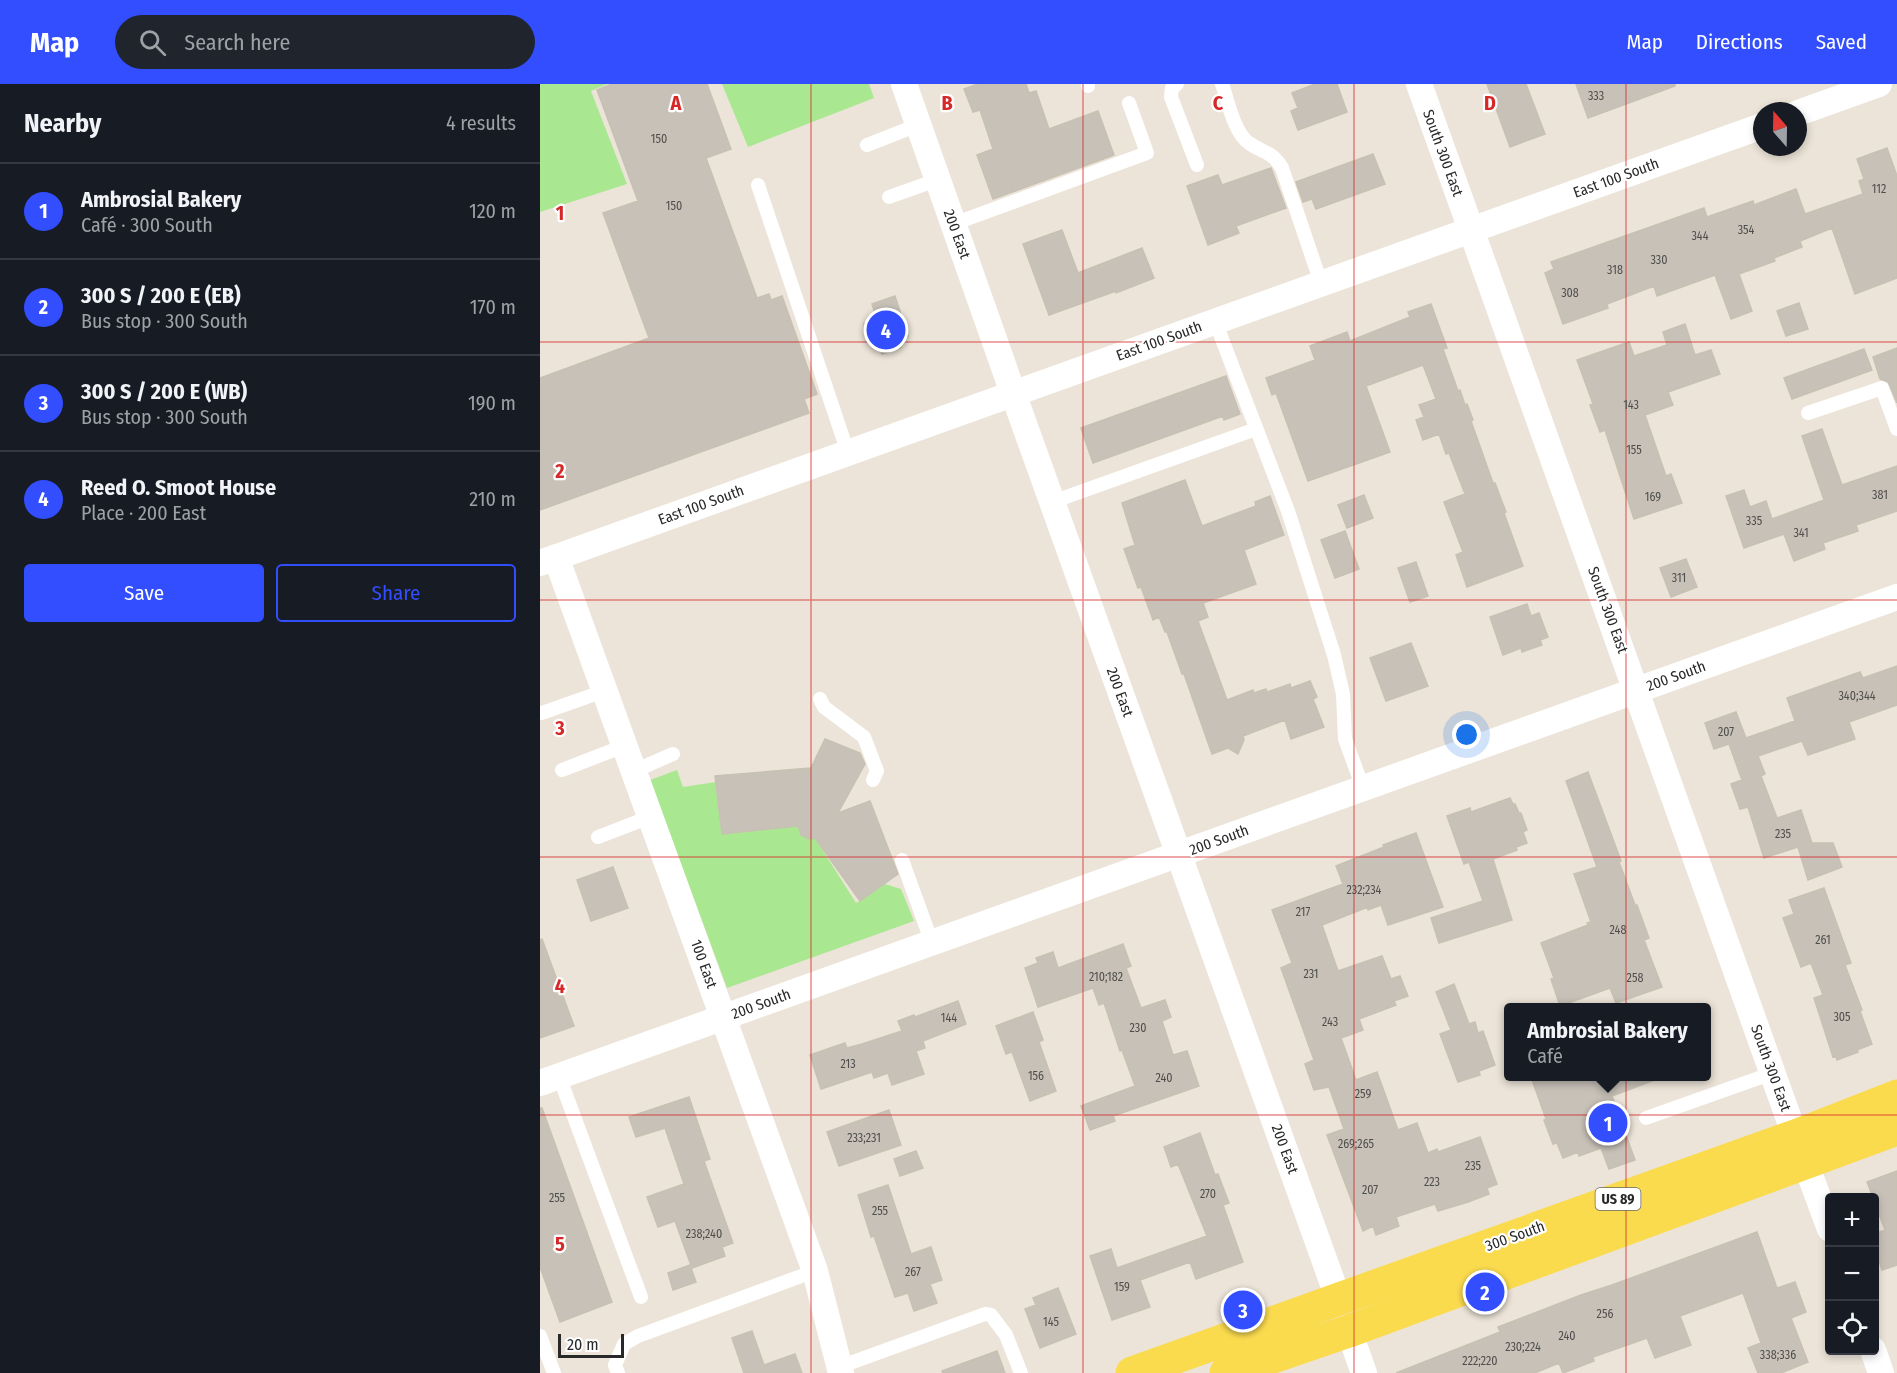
<!DOCTYPE html>
<meta charset="utf-8">
<style>
body{margin:0;font-family:"Fira Sans Condensed",sans-serif;background:#20242c;color:#f1f3f6}
.controls{position:absolute;right:18px;bottom:18px;display:grid;overflow:hidden;border-radius:6px;box-shadow:0 3px 9px #0003}
.controls button{width:54px;height:54px;display:grid;place-items:center;padding:0;border:0;border-bottom:2px solid #363941;background:#171b24;color:#f1f3f6;font:30px sans-serif}
.compass{position:absolute;left:1213px;top:18px;width:54px;height:54px;border-radius:50%;background:#171b24;box-shadow:0 3px 9px #0003;rotate:340deg}
.scale{position:absolute;left:18px;bottom:15px;width:66px;box-sizing:border-box;padding-left:6px;border:3px solid #282828;border-top:0;font-size:16px;line-height:21px;white-space:nowrap;color:#282828;-webkit-text-stroke:4px #fff;paint-order:stroke}
.you{position:absolute;left:927px;top:651px;width:21px;height:21px;margin:-15px;border:4px solid #fff;border-radius:50%;background:#1a73e8;box-shadow:0 0 0 9px #1a73e833}
.badge{display:grid;place-items:center;width:39px;height:39px;border-radius:50%;background:#324eff;color:#fff;font-size:20px;font-weight:700}
.pin{position:absolute;translate:-50% -50%;border:3px solid #fff;box-shadow:0 2px 6px #0006}
.popup{position:absolute;left:964px;top:919px;width:207px;height:78px;box-sizing:border-box;display:grid;place-content:center;border-radius:6px;background:#171b24;filter:drop-shadow(0 2px 4px #0005);font-size:20px;white-space:nowrap;color:#9ea1a6}
.popup b{font-size:22px;color:#f1f3f6}
.popup::after{content:'';position:absolute;left:50%;top:100%;margin-left:-12px;border:12px solid transparent;border-top-color:#171b24}
.list{margin:0;padding:0;list-style:none}
h2{display:flex;justify-content:space-between;align-items:center;height:78px;margin:0;padding:0 24px;font-size:26px}
h2 small{font-size:20px;font-weight:400;color:#9ea1a6}
.list li{display:grid;grid-template-columns:39px 1fr auto;gap:18px;align-items:center;box-sizing:border-box;height:96px;padding:0 24px;border-top:2px solid #363941}
.list b{display:block;font-size:22px;white-space:nowrap}
.list p{margin:0;font-size:20px;white-space:nowrap;color:#9ea1a6}
.list em{font-size:20px;font-style:normal;color:#9ea1a6}
.actions{display:flex;gap:12px;padding:18px 24px}
.actions a{flex:1;padding:14px 0;border:2px solid #324eff;border-radius:6px;text-align:center;font-size:21px;color:#324eff}
.actions .main{background:#324eff;color:#fff}
.icon{flex:none;width:33px;height:33px;fill:none;stroke:currentColor;stroke-width:2;stroke-linecap:round;stroke-linejoin:round}
.map{position:relative;flex:none;width:1357px;height:1289px;overflow:hidden}
header{display:flex;align-items:center;gap:36px;box-sizing:border-box;height:84px;padding:0 30px;background:#324eff;color:#fff}
header strong{font-size:28px}
nav{display:flex;gap:33px;margin-inline-start:auto;font-size:21px}
.search{width:420px;height:54px;background:#20242c;display:flex;align-items:center;gap:15px;box-sizing:border-box;padding:0 21px;border-radius:33px;color:#9ea1a6;font-size:22px}
main{display:flex}
aside{flex:1;background:#171b24}
.map>svg:first-child{display:block}
</style>
<header>
<strong>Map</strong>
<div class="search"><svg class="icon" aria-label="search" viewBox="0 0 24 24"><circle cx="10" cy="10" r="6"/><path d="M15 15l6 6"/></svg>Search here</div>
<nav><a>Map</a><a>Directions</a><a>Saved</a></nav>
</header>
<main>
<aside>
<h2>Nearby<small>4 results</small></h2>
<ul class="list">
<li><span class="badge">1</span><div><b>Ambrosial Bakery</b><p>Café · 300 South</p></div><em>120 m</em></li>
<li><span class="badge">2</span><div><b>300 S / 200 E (EB)</b><p>Bus stop · 300 South</p></div><em>170 m</em></li>
<li><span class="badge">3</span><div><b>300 S / 200 E (WB)</b><p>Bus stop · 300 South</p></div><em>190 m</em></li>
<li><span class="badge">4</span><div><b>Reed O. Smoot House</b><p>Place · 200 East</p></div><em>210 m</em></li>
</ul>
<div class="actions"><a class="main">Save</a><a>Share</a></div>
</aside>
<div class="map">
<svg width="1357" height="1289" viewBox="0 0 1357 1289">
<rect width="100%" height="100%" fill="#ece4d8"/>
<path fill="#a9e890" d="M 0,0 L 67,0 L 51,7 L 87,100 L 0,128 Z
M 182,0 L 329,0 L 334,14 L 208,63 Z
M 137,686 L 143,703 L 176,698 L 182,750 L 258,742 L 261,751 L 269,755 L 275,754 L 316,819 L 345,800 L 361,805 L 374,837 L 187,904 L 110,696 Z"/>
<path fill="#c7c1b8" stroke="#c7c1b2" stroke-width="1.5" d="M 72,0 L 167,0 L 191,65 L 166,74 L 217,214 L 229,210 L 231,216 L 242,212 L 277,310 L 264,315 L 269,329 L 0,426 L 0,294 L 109,254 L 63,129 L 98,117 L 57,6 Z
M 438,0 L 486,0 L 489,9 L 496,7 L 509,45 L 558,27 L 574,71 L 453,115 L 437,71 L 453,65 L 440,26 L 433,28 L 424,5 Z
M 775,0 L 797,0 L 807,28 L 758,46 L 751,27 L 758,24 L 752,9 Z
M 947,0 L 986,0 L 1005,50 L 970,63 Z
M 1036,0 L 1135,0 L 1135,2 L 1048,34 Z
M 1347,64 L 1357,92 L 1357,194 L 1315,210 L 1292,144 L 1260,157 L 1262,163 L 1234,174 L 1235,177 L 1199,190 L 1212,227 L 1191,235 L 1175,191 L 1117,212 L 1114,202 L 1067,220 L 1068,224 L 1023,240 L 1005,189 L 1014,185 L 1011,178 L 1164,124 L 1167,133 L 1213,117 L 1214,121 L 1256,105 L 1265,130 L 1323,110 L 1319,97 L 1324,95 L 1317,75 Z
M 833,70 L 845,100 L 776,125 L 772,115 L 763,118 L 756,98 Z
M 731,84 L 746,124 L 696,142 L 699,149 L 668,161 L 647,102 L 678,91 L 682,101 Z
M 522,146 L 538,189 L 602,164 L 614,194 L 576,209 L 576,207 L 509,231 L 483,160 Z
M 355,212 L 368,252 L 360,264 L 342,270 L 337,255 L 330,257 L 324,240 L 337,236 L 332,220 Z
M 1259,219 L 1268,245 L 1246,252 L 1237,227 Z
M 891,220 L 907,264 L 903,265 L 918,307 L 920,306 L 925,321 L 927,320 L 933,336 L 931,337 L 953,399 L 955,399 L 966,428 L 964,429 L 983,482 L 927,503 L 916,471 L 923,468 L 904,418 L 925,410 L 909,369 L 906,370 L 899,350 L 883,356 L 876,336 L 884,333 L 879,321 L 896,315 L 883,281 L 826,302 L 850,368 L 768,397 L 736,309 L 732,311 L 726,294 L 775,276 L 770,262 L 807,248 L 810,257 L 870,233 L 868,228 Z
M 1145,240 L 1155,271 L 1171,266 L 1180,290 L 1128,308 L 1133,321 L 1105,331 L 1126,392 L 1131,390 L 1142,419 L 1094,435 L 1065,346 L 1060,348 L 1050,321 L 1053,320 L 1037,276 L 1089,258 L 1094,272 L 1127,261 L 1123,248 Z
M 1357,264 L 1357,319 L 1348,298 L 1340,295 L 1333,273 Z
M 1324,265 L 1332,286 L 1252,315 L 1244,294 Z
M 686,292 L 700,330 L 684,336 L 683,332 L 553,379 L 541,344 Z
M 1282,345 L 1302,401 L 1357,382 L 1357,427 L 1316,441 L 1318,447 L 1283,459 L 1285,465 L 1254,477 L 1244,450 L 1204,464 L 1186,412 L 1204,406 L 1210,423 L 1226,417 L 1232,435 L 1284,416 L 1262,352 Z
M 645,396 L 662,442 L 716,422 L 715,418 L 730,412 L 744,451 L 704,466 L 716,500 L 663,519 L 668,533 L 658,537 L 687,616 L 713,606 L 714,609 L 726,605 L 727,608 L 750,600 L 751,604 L 770,597 L 777,613 L 773,615 L 784,643 L 751,655 L 745,636 L 703,652 L 704,656 L 698,670 L 688,664 L 672,670 L 644,590 L 642,590 L 627,548 L 625,548 L 619,533 L 613,536 L 601,503 L 598,504 L 584,465 L 595,461 L 582,419 Z
M 824,411 L 833,434 L 807,444 L 798,421 Z
M 805,447 L 819,485 L 795,494 L 781,456 Z
M 1146,475 L 1157,503 L 1131,513 L 1120,484 Z
M 876,478 L 888,512 L 870,518 L 858,484 Z
M 987,520 L 991,532 L 999,529 L 1008,553 L 1000,556 L 1002,561 L 982,568 L 981,564 L 963,571 L 950,533 Z
M 871,559 L 888,602 L 846,617 L 830,574 Z
M 1357,582 L 1357,621 L 1309,638 L 1315,655 L 1268,671 L 1262,657 L 1218,672 L 1225,690 L 1221,692 L 1237,734 L 1261,726 L 1272,759 L 1293,759 L 1302,783 L 1268,796 L 1258,763 L 1224,774 L 1208,723 L 1200,725 L 1191,700 L 1202,696 L 1189,660 L 1174,665 L 1165,639 L 1196,628 L 1206,654 L 1255,637 L 1247,614 L 1320,588 L 1323,594 Z
M 285,655 L 320,669 L 325,680 L 298,729 L 330,717 L 358,790 L 320,817 L 275,754 L 269,755 L 261,751 L 258,742 L 182,750 L 175,692 L 271,684 Z
M 1048,688 L 1081,777 L 1079,778 L 1095,821 L 1097,821 L 1109,854 L 1104,856 L 1122,903 L 1076,919 L 1070,904 L 1020,922 L 1011,895 L 1014,894 L 1001,859 L 1048,841 L 1047,839 L 1051,838 L 1034,790 L 1057,783 L 1026,697 Z
M 970,714 L 973,720 L 975,720 L 979,729 L 981,729 L 987,746 L 983,748 L 987,759 L 976,763 L 977,766 L 953,775 L 972,836 L 899,859 L 891,834 L 943,817 L 929,778 L 924,780 L 907,732 L 930,724 L 931,728 Z
M 876,749 L 903,823 L 848,841 L 841,821 L 828,826 L 828,823 L 782,841 L 798,887 L 842,872 L 851,895 L 860,892 L 868,912 L 854,917 L 856,921 L 819,935 L 823,946 L 801,954 L 816,996 L 837,988 L 858,1046 L 877,1039 L 888,1069 L 897,1065 L 898,1068 L 940,1053 L 957,1100 L 947,1104 L 949,1110 L 928,1118 L 898,1127 L 895,1120 L 856,1133 L 859,1142 L 836,1151 L 833,1142 L 823,1147 L 787,1051 L 804,1045 L 789,1003 L 774,1006 L 765,980 L 774,976 L 741,884 L 752,879 L 732,826 L 803,800 L 796,782 L 844,763 L 843,761 Z
M 73,783 L 88,824 L 51,837 L 37,796 Z
M 1284,804 L 1311,879 L 1305,881 L 1322,926 L 1320,927 L 1332,960 L 1317,966 L 1318,968 L 1297,976 L 1296,972 L 1293,973 L 1274,914 L 1283,911 L 1271,879 L 1261,883 L 1243,834 L 1254,830 L 1249,816 Z
M 2,855 L 34,942 L 0,954 L 0,856 Z
M 583,860 L 591,882 L 586,884 L 601,924 L 625,916 L 631,933 L 622,937 L 633,971 L 647,967 L 659,1002 L 573,1032 L 575,1037 L 550,1046 L 541,1022 L 595,1002 L 582,966 L 580,967 L 564,919 L 559,921 L 553,904 L 498,923 L 485,884 L 498,879 L 496,874 L 513,868 L 518,884 Z
M 914,900 L 929,940 L 935,938 L 938,949 L 943,947 L 955,981 L 939,987 L 940,991 L 918,998 L 900,950 L 911,946 L 896,908 Z
M 418,917 L 426,940 L 383,957 L 385,964 L 376,967 L 384,990 L 352,1001 L 348,989 L 334,994 L 332,988 L 281,1005 L 270,971 L 305,959 L 307,964 L 322,960 L 362,947 L 358,937 L 374,931 L 375,933 Z
M 493,928 L 503,956 L 499,958 L 516,1007 L 490,1017 L 472,968 L 466,970 L 456,942 Z
M 991,993 L 1119,993 L 1120,994 L 1072,1012 L 1095,1076 L 1069,1085 L 1061,1064 L 1039,1072 L 1038,1068 L 1023,1074 L 1017,1059 L 1013,1060 L 1004,1036 L 1006,1035 Z
M 149,1013 L 170,1075 L 164,1077 L 193,1159 L 182,1163 L 185,1172 L 152,1184 L 135,1137 L 118,1143 L 107,1113 L 144,1100 L 125,1044 L 96,1053 L 89,1033 Z
M 0,1024 L 2,1024 L 72,1218 L 20,1238 L 0,1183 Z
M 349,1026 L 361,1061 L 299,1082 L 287,1048 Z
M 660,1049 L 675,1091 L 678,1090 L 689,1119 L 683,1121 L 703,1178 L 656,1195 L 650,1178 L 600,1196 L 610,1223 L 572,1236 L 550,1172 L 571,1165 L 577,1184 L 667,1152 L 638,1080 L 631,1083 L 624,1063 Z
M 376,1067 L 383,1084 L 360,1092 L 354,1075 Z
M 1357,1087 L 1357,1181 L 1342,1186 L 1335,1164 L 1335,1150 L 1345,1146 L 1335,1119 L 1335,1113 L 1333,1113 L 1327,1098 Z
M 348,1101 L 371,1170 L 391,1163 L 402,1196 L 390,1200 L 397,1219 L 374,1227 L 368,1209 L 355,1213 L 334,1152 L 331,1153 L 318,1111 Z
M 1217,1148 L 1237,1204 L 1255,1198 L 1266,1228 L 1251,1234 L 1268,1278 L 1241,1289 L 1218,1289 L 1208,1264 L 1221,1259 L 1203,1209 L 1140,1232 L 1151,1261 L 1115,1274 L 1107,1254 L 1053,1273 L 1054,1277 L 1023,1289 L 1019,1279 L 995,1289 L 856,1289 L 960,1248 L 958,1243 L 1041,1211 L 1072,1201 Z
M 150,1181 L 156,1198 L 133,1206 L 128,1189 Z
M 518,1204 L 536,1250 L 500,1264 L 485,1225 L 496,1221 L 493,1214 Z
M 212,1247 L 224,1281 L 255,1270 L 262,1289 L 204,1289 L 192,1254 Z
M 457,1267 L 465,1289 L 403,1289 L 402,1287 Z"/>
<g fill="none" stroke-linecap="round" stroke-linejoin="round">
<path stroke="#fff" stroke-width="14" d="M 548,0 L 548,2
M 637,0 L 632,4 L 631,13 L 657,81
M 682,0 C 688,17 694,49 709,59 C 724,70 731,66 742,84 L 781,199
M 327,61 L 378,41
M 218,101 L 308,369
M 349,113 L 397,96
M 413,140 L 607,69 L 589,19
M 675,237 L 748,427 L 794,571 L 803,610 L 805,655 L 823,704
M 1268,329 L 1342,304 L 1357,345
M 512,418 L 716,345
M 280,615 L 284,623 L 324,653 L 337,687 L 333,696
M 2,629 L 64,607
M 22,686 L 84,662
M 94,687 L 133,670
M 58,753 L 110,733
M 362,776 L 392,859
M 19,992 L 101,1213
M 1106,1034 L 1233,989
M 0,1252 L 14,1289
M 299,1283 L 445,1230 L 451,1231 L 466,1251 L 481,1289
M 78,1289 L 75,1281 L 84,1260 L 98,1252 L 275,1187"/>
<path stroke="#fff" stroke-width="26" d="M 364,0 L 473,309 L 798,1214
M 879,0 L 1255,1052
M 1258,29 L 1339,0
M 16,473 L 275,1187 L 301,1289
M 0,479 L 1222,42
M 0,999 L 1357,513
M 1265,1078 L 1290,1145
M 809,1247 L 824,1289
M 1333,1266 L 1341,1289"/>
<path stroke="#fbdb4e" stroke-width="33" d="M 592,1289 L 1255,1052 L 1357,1012
M 686,1289 L 809,1247 L 1357,1045"/>
</g>
<path fill="none" stroke="#d62828" stroke-width="1.5" stroke-opacity="0.55" d="M 271,0 L 271,1289M 543,0 L 543,1289M 814,0 L 814,1289M 1086,0 L 1086,1289M 0,258 L 1357,258M 0,516 L 1357,516M 0,773 L 1357,773M 0,1031 L 1357,1031"/>
<g text-anchor="middle" stroke-width="4.5" stroke-linejoin="round" paint-order="stroke">
<g font-size="12" fill="#504e4c">
<text x="1056" y="16">333</text>
<text x="119" y="59">150</text>
<text x="1339" y="109">112</text>
<text x="134" y="126">150</text>
<text x="1206" y="150">354</text>
<text x="1160" y="156">344</text>
<text x="1119" y="180">330</text>
<text x="1075" y="190">318</text>
<text x="1030" y="213">308</text>
<text x="1091" y="325">143</text>
<text x="1094" y="370">155</text>
<text x="1340" y="415">381</text>
<text x="1113" y="417">169</text>
<text x="1214" y="441">335</text>
<text x="1261" y="453">341</text>
<text x="1139" y="498">311</text>
<text x="1317" y="616">340;344</text>
<text x="1186" y="652">207</text>
<text x="1243" y="754">235</text>
<text x="824" y="810">232;234</text>
<text x="763" y="832">217</text>
<text x="1078" y="850">248</text>
<text x="1283" y="860">261</text>
<text x="771" y="894">231</text>
<text x="566" y="897">210;182</text>
<text x="1095" y="898">258</text>
<text x="1302" y="937">305</text>
<text x="409" y="938">144</text>
<text x="790" y="942">243</text>
<text x="598" y="948">230</text>
<text x="308" y="984">213</text>
<text x="496" y="996">156</text>
<text x="624" y="998">240</text>
<text x="823" y="1014">259</text>
<text x="324" y="1058">233;231</text>
<text x="816" y="1064">269;265</text>
<text x="933" y="1086">235</text>
<text x="892" y="1102">223</text>
<text x="830" y="1110">207</text>
<text x="668" y="1114">270</text>
<text x="17" y="1118">255</text>
<text x="340" y="1131">255</text>
<text x="164" y="1154">238;240</text>
<text x="373" y="1192">267</text>
<text x="582" y="1207">159</text>
<text x="1065" y="1234">256</text>
<text x="511" y="1242">145</text>
<text x="1027" y="1256">240</text>
<text x="983" y="1267">230;224</text>
<text x="1238" y="1275">338;336</text>
<text x="940" y="1281">222;220</text>
</g>
<rect fill="#fff" stroke="#686868" stroke-width="1.5" x="1055.5" y="1104" width="45" height="22" rx="4.5"/>
<g font-size="14" font-weight="bold" fill="#282828">
<text x="1078" y="1120">US 89</text>
</g>
<g font-size="15" fill="#282828" stroke="#fff">
<text transform="translate(903 69) rotate(70)" y="5">South 300 East</text>
<text transform="translate(1076 94) rotate(-20)" y="5">East 100 South</text>
<text transform="translate(417 150) rotate(70)" y="5">200 East</text>
<text transform="translate(619 257) rotate(-20)" y="5">East 100 South</text>
<text transform="translate(161 421) rotate(-20)" y="5">East 100 South</text>
<text transform="translate(1068 526) rotate(70)" y="5">South 300 East</text>
<text transform="translate(1136 592) rotate(-20)" y="5">200 South</text>
<text transform="translate(580 608) rotate(70)" y="5">200 East</text>
<text transform="translate(679 756) rotate(-20)" y="5">200 South</text>
<text transform="translate(164 880) rotate(70)" y="5">100 East</text>
<text transform="translate(221 920) rotate(-20)" y="5">200 South</text>
<text transform="translate(1231 984) rotate(70)" y="5">South 300 East</text>
<text transform="translate(745 1065) rotate(70)" y="5">200 East</text>
<text transform="translate(975 1152) rotate(-20)" y="5">300 South</text>
</g>
</g>
<g font-size="20" text-anchor="middle" font-weight="bold" fill="#d62828" stroke="#fff" stroke-width="4.5" stroke-linejoin="round" paint-order="stroke">
<text x="136" y="26">A</text>
<text x="407" y="26">B</text>
<text x="678" y="26">C</text>
<text x="950" y="26">D</text>
<text x="20" y="136">1</text>
<text x="20" y="394">2</text>
<text x="20" y="651">3</text>
<text x="20" y="909">4</text>
<text x="20" y="1167">5</text>
</g>
</svg>
<div class="controls">
<button>+</button>
<button>−</button>
<button><svg class="icon" aria-label="locate" viewBox="0 0 24 24"><circle cx="12" cy="12" r="6"/><path d="M12 2v4M12 18v4M2 12h4M18 12h4"/></svg></button>
</div>
<svg class="compass" viewBox="-18 -18 36 36"><path d="M0-13l5 13h-10z" fill="#e53935"/><path d="M0 13l5-13h-10z" fill="#9ea1a6"/></svg>
<div class="scale">20 m</div>
<div class="you"></div>
<div class="pin badge" style="left:1068px;top:1039px">1</div>
<div class="popup"><b>Ambrosial Bakery</b>Café</div>
<div class="pin badge" style="left:945px;top:1208px">2</div>
<div class="pin badge" style="left:703px;top:1226px">3</div>
<div class="pin badge" style="left:346px;top:246px">4</div>
</div>
</main>
